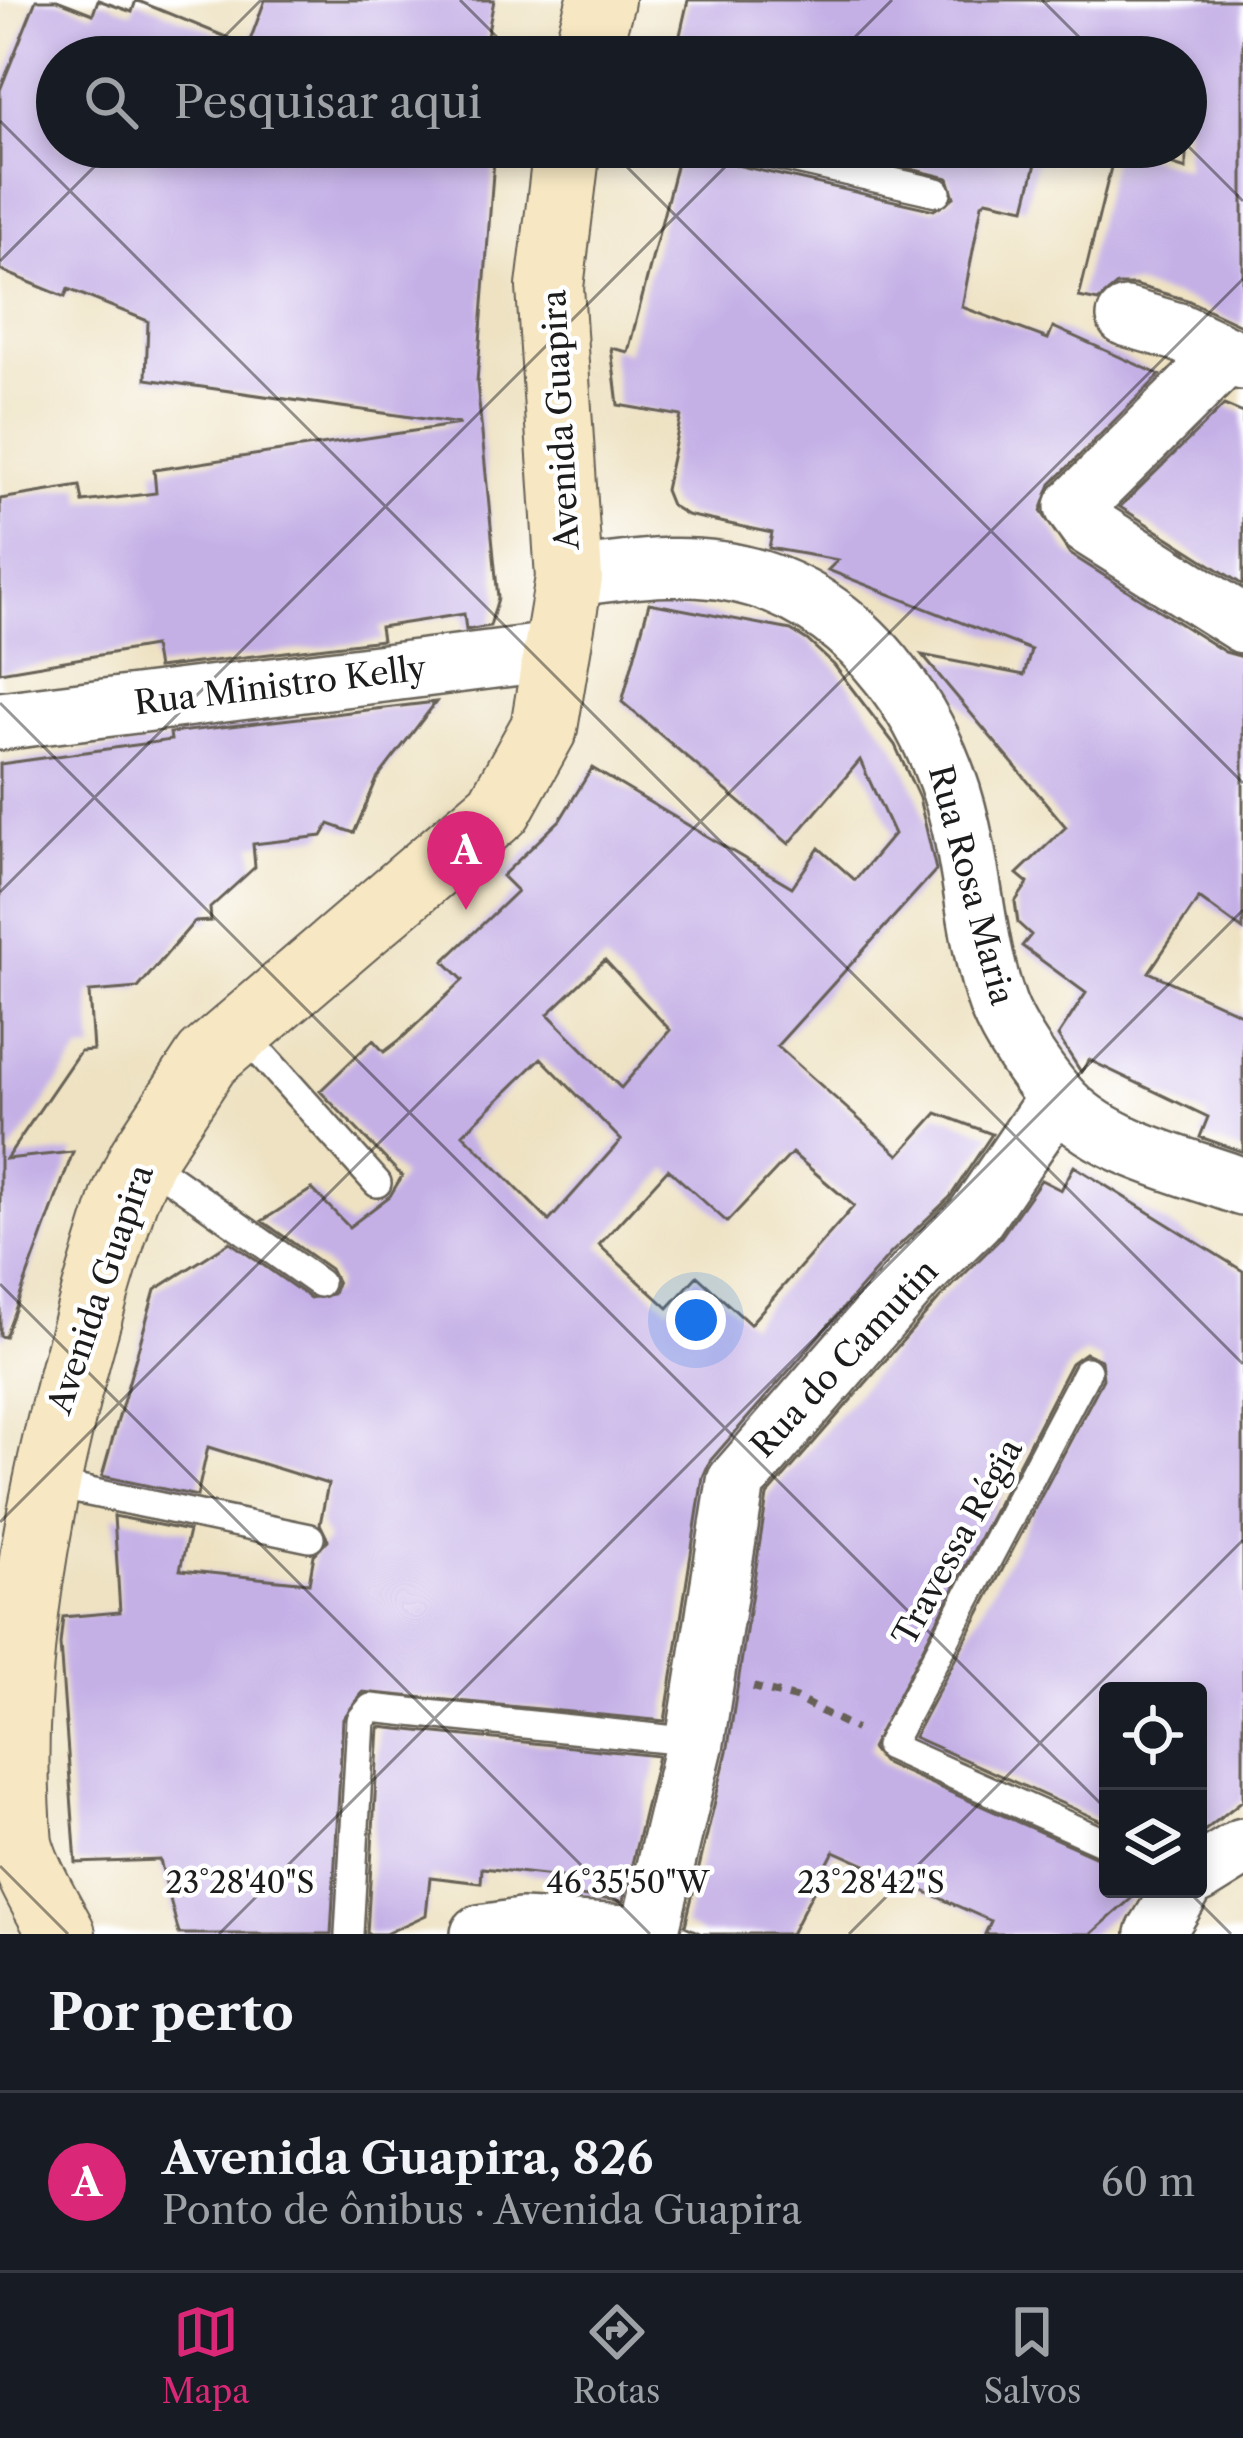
<!DOCTYPE html>
<html lang="pt">
<meta charset="utf-8">
<style>
body{margin:0;font-family:"Libre Caslon Text",serif;background:#242831;color:#f1f3f6}
.controls{position:absolute;right:36px;bottom:36px;display:grid;overflow:hidden;border-radius:12px;box-shadow:0 6px 18px #0003}
.controls button{width:108px;height:108px;display:grid;place-items:center;padding:0;border:0;border-bottom:3px solid #363941;background:#171b24;color:#f1f3f6;font:60px sans-serif}
.you{position:absolute;left:696px;top:1320px;width:42px;height:42px;margin:-30px;border:9px solid #fff;border-radius:50%;background:#1a73e8;box-shadow:0 0 0 18px #1a73e833}
.badge{display:grid;place-items:center;width:78px;height:78px;border-radius:50%;background:#db2777;color:#fff;font-size:39px;font-weight:700}
.pin{position:absolute;translate:-50% -99px;filter:drop-shadow(0 3px 6px #0008)}
.pin::after{content:'';position:absolute;top:63px;width:42px;height:36px;background:inherit;clip-path:polygon(0 0,100% 0,50% 100%)}
.list{margin:0;padding:0;list-style:none}
h2{display:flex;justify-content:space-between;align-items:center;height:156px;margin:0;padding:0 48px;font-size:51px}
h2 small{font-size:39px;font-weight:400;color:#9ea1a6}
.list li{display:grid;grid-template-columns:78px 1fr auto;gap:36px;align-items:center;box-sizing:border-box;height:180px;padding:0 48px;border-top:3px solid #363941}
.list b{display:block;font-size:45px;white-space:nowrap}
.list p{margin:0;font-size:39px;white-space:nowrap;color:#9ea1a6}
.list em{font-size:39px;font-style:normal;color:#9ea1a6}
.icon{flex:none;width:66px;height:66px;fill:none;stroke:currentColor;stroke-width:2;stroke-linecap:round;stroke-linejoin:round}
.map{position:relative;flex:none;width:1243px;height:1934px;overflow:hidden}
.search{position:absolute;background:#171b24;box-shadow:0 6px 18px #0003;left:36px;right:36px;top:36px;height:132px;display:flex;align-items:center;gap:30px;box-sizing:border-box;padding:0 42px;border-radius:66px;color:#9ea1a6;font-size:45px}
.sheet{height:336px;background:#171b24}
nav{display:flex;justify-content:space-around;align-items:center;box-sizing:border-box;height:168px;border-top:3px solid #363941;background:#171b24;font-size:33px;color:#9ea1a6}
nav a{display:grid;justify-items:center;gap:6px}
nav .on{color:#db2777}
.map>svg:first-child{display:block}
</style>
<div class="map">
<svg width="1243" height="1934" viewBox="0 0 1243 1934">
<rect width="100%" height="100%" fill="#fff"/>
<filter id="ink" filterUnits="userSpaceOnUse"><feTurbulence type="fractalNoise" baseFrequency=".00833" numOctaves="2"/><feDisplacementMap in="SourceGraphic" scale="24" xChannelSelector="R" yChannelSelector="G"/><feConvolveMatrix kernelMatrix="1 2 1 2 8 2 1 2 1" color-interpolation-filters="sRGB"/></filter>
<filter id="wash" filterUnits="userSpaceOnUse"><feTurbulence type="fractalNoise" baseFrequency=".004" numOctaves="4" result="noise"/><feDisplacementMap in="SourceGraphic" scale="48" xChannelSelector="R" yChannelSelector="G"/><feGaussianBlur stdDeviation="2.7" result="paint"/><feColorMatrix in="noise" values="0 0 0 0 0 0 0 0 0 0 0 0 0 0 0 0 0 1.4 0 .05"/><feComposite in="paint" operator="in"/></filter>
<g filter="url(#wash)">
<rect width="100%" height="100%" fill="#eee2c2"/>
<g id="blocks">
<path fill="#c5b0e6" fill-rule="evenodd" d="M 36,0 L 57,0 L 93,14 L 98,0 L 132,12 L 136,0 L 248,46 L 265,0 L 494,0 L 483,57 L 57,57 L 57,147 L 495,147 L 477,382 L 498,598 L 490,626 L 466,630 L 464,614 L 380,627 L 382,640 L 157,668 L 153,646 L 0,672 L 0,499 L 80,486 L 83,502 L 156,493 L 154,470 L 460,424 L 146,379 L 148,321 L 68,289 L 65,297 L 0,270 L 0,90 Z
M 688,0 L 1243,0 L 1243,326 L 1187,300 L 1135,285 L 1117,285 L 1098,301 L 1079,297 L 1116,147 L 1186,169 L 1186,57 L 675,57 Z
M 681,147 L 722,147 L 736,165 L 934,210 L 954,197 L 948,178 L 821,147 L 1040,147 L 1025,208 L 986,200 L 982,204 L 962,307 L 1048,339 L 1053,327 L 1160,375 L 1051,484 L 1041,511 L 1070,554 L 1225,652 L 1243,657 L 1243,930 L 1199,898 L 1149,972 L 1243,1015 L 1243,1152 L 1200,1137 L 1208,1117 L 1089,1060 L 1081,1072 L 1058,1036 L 1086,993 L 1022,946 L 1031,935 L 1018,923 L 1015,902 L 1028,883 L 1017,874 L 1066,827 L 922,655 L 1024,675 L 1031,650 L 828,570 L 838,560 L 769,548 L 772,533 L 687,515 L 671,505 L 665,490 L 681,416 L 618,405 L 611,348 L 628,352 Z
M 1224,405 L 1243,413 L 1243,585 L 1120,507 Z
M 649,603 L 791,630 L 807,640 L 834,665 L 895,745 L 919,798 L 936,870 L 777,1046 L 899,1155 L 937,1113 L 992,1134 L 950,1197 L 891,1253 L 710,1461 L 703,1477 L 665,1721 L 363,1692 L 343,1719 L 331,1934 L 179,1934 L 160,1860 L 76,1863 L 60,1644 L 63,1617 L 120,1612 L 114,1516 L 189,1531 L 180,1570 L 309,1583 L 314,1555 L 328,1540 L 320,1524 L 328,1484 L 208,1447 L 197,1496 L 102,1476 L 155,1290 L 230,1242 L 310,1298 L 333,1294 L 337,1283 L 330,1269 L 262,1221 L 312,1189 L 349,1227 L 390,1196 L 402,1176 L 320,1091 L 373,1040 L 384,1052 L 401,1039 L 463,980 L 444,961 L 517,891 L 502,876 L 560,820 L 592,768 L 792,887 L 819,848 L 855,880 L 894,834 L 860,760 L 789,844 L 622,702 ZM 605,960 L 670,1030 L 621,1088 L 548,1014 ZM 541,1058 L 621,1140 L 549,1221 L 463,1134 ZM 792,1153 L 854,1206 L 750,1324 L 697,1276 L 668,1308 L 599,1245 L 668,1169 L 727,1222 Z
M 436,702 L 377,779 L 354,833 L 329,824 L 322,836 L 253,844 L 255,867 L 210,908 L 211,921 L 194,922 L 138,988 L 89,992 L 93,1050 L 80,1051 L 6,1159 L 73,1152 L 5,1337 L 0,1336 L 0,764 L 171,740 L 170,733 Z
M 1074,1166 L 1243,1271 L 1243,1800 L 1198,1836 L 1198,1691 L 1108,1691 L 1108,1824 L 914,1737 L 1103,1379 L 1101,1360 L 1085,1353 L 1071,1363 L 871,1748 L 882,1762 L 1108,1862 L 1108,1889 L 1142,1889 L 1091,1934 L 985,1934 L 991,1921 L 834,1851 L 791,1934 L 702,1934 L 685,1926 L 728,1747 L 767,1496 L 940,1298 L 998,1241 L 1041,1180 L 1061,1190 Z
M 379,1727 L 658,1756 L 623,1901 L 560,1894 L 562,1877 L 482,1868 L 481,1883 L 430,1877 L 426,1915 L 385,1934 L 367,1934 Z"/>
</g>
</g>
<g filter="url(#ink)">
<use href="#blocks" fill-opacity="0" stroke="#666156" stroke-width="3"/>
<g fill="none" stroke-linecap="round" stroke-linejoin="round">
<defs>
<path id="lane" d="M 740,147 L 937,192
M 241,1031 L 377,1183
M 142,1158 L 319,1283
M 1087,1371 L 889,1746 L 1108,1844
M 46,1483 L 310,1538
M 349,1934 L 361,1720 L 371,1708 L 695,1742"/>
<path id="street" d="M 1126,317 L 1178,332 L 1227,355
M 1243,361 L 1227,355 L 1074,507 L 1088,526 L 1243,624
M 569,578 C 631,569 695,559 758,579 C 867,613 937,721 961,827 C 974,885 978,950 998,1005 C 1009,1034 1037,1074 1057,1097 C 1100,1148 1182,1164 1243,1187
M 0,721 L 560,651
M 1198,1875 L 1243,1847
M 480,1934 L 521,1928 L 626,1934
M 649,1934 L 695,1742 L 736,1482 L 916,1275 L 975,1218 L 1057,1098
M 1155,1934 L 1182,1889"/>
<path id="secondary" d="M 585,57 L 601,0
M 62,1934 C 47,1905 27,1874 19,1843 C 0,1630 60,1399 124,1199 L 142,1158 L 207,1059 L 499,809 L 544,728 L 569,578 L 550,287 L 567,147"/>
</defs>
<use href="#lane" stroke="#666156" stroke-width="32"/>
<use href="#street" stroke="#666156" stroke-width="62"/>
<use href="#secondary" stroke="#666156" stroke-width="70"/>
<path stroke="#666156" stroke-width="8" stroke-dasharray="9 9" stroke-linecap="butt" d="M 753,1687 L 795,1698 L 856,1729"/>
<use href="#lane" stroke="#fff" stroke-width="27"/>
<use href="#street" stroke="#fff" stroke-width="57"/>
<use href="#secondary" stroke="#f7e8c3" stroke-width="66"/>
</g>
</g>
<path fill="none" stroke="#1c1c1c" stroke-width="3" stroke-opacity="0.45" d="M 460,0 L 517,57M 1042,0 L 1099,57M 204,57 L 261,0M 835,57 L 892,0M 0,121 L 1243,1364M 1186,144 L 1243,201M 607,147 L 1243,783M 0,261 L 114,147M 0,703 L 1108,1811M 0,892 L 745,147M 0,1284 L 650,1934M 0,1522 L 1243,279M 0,1866 L 68,1934M 1186,1889 L 1231,1934M 219,1934 L 1243,910M 849,1934 L 1243,1540"/>
<g text-anchor="middle" stroke-width="9" stroke-linejoin="round" paint-order="stroke">
<g font-size="33" fill="#1c1c1c" stroke="#fff">
<text transform="translate(560 420) rotate(-93)" y="12">Avenida Guapira</text>
<text transform="translate(280 685) rotate(-7)" y="12">Rua Ministro Kelly</text>
<text transform="translate(972 885) rotate(75)" y="12">Rua Rosa Maria</text>
<text transform="translate(100 1289) rotate(-71)" y="12">Avenida Guapira</text>
<text transform="translate(844 1358) rotate(-47)" y="12">Rua do Camutin</text>
<text transform="translate(957 1542) rotate(-61)" y="12">Travessa Régia</text>
</g>
</g>
<g font-size="30" text-anchor="middle" fill="#1c1c1c" stroke="#fff" stroke-width="9" stroke-linejoin="round" paint-order="stroke">
<text x="240" y="1893">23°28'40"S</text>
<text x="871" y="1893">23°28'42"S</text>
<text x="628" y="1893">46°35'50"W</text>
</g>
</svg>
<div class="controls">
<button><svg class="icon" aria-label="locate" viewBox="0 0 24 24"><circle cx="12" cy="12" r="6"/><path d="M12 2v4M12 18v4M2 12h4M18 12h4"/></svg></button>
<button><svg class="icon" aria-label="layers" viewBox="0 0 24 24"><path d="M12 4l9 5-9 5-9-5zM3 14l9 5 9-5"/></svg></button>
</div>
<div class="you"></div>
<div class="pin badge" style="left:466px;top:910px">A</div>
<div class="search"><svg class="icon" aria-label="search" viewBox="0 0 24 24"><circle cx="10" cy="10" r="6"/><path d="M15 15l6 6"/></svg>Pesquisar aqui</div>
</div>
<section class="sheet">
<h2>Por perto<small></small></h2>
<ul class="list">
<li><span class="badge">A</span><div><b>Avenida Guapira, 826</b><p>Ponto de ônibus · Avenida Guapira</p></div><em>60 m</em></li>
</ul>
</section>
<nav>
<a class="on"><svg class="icon" aria-label="map" viewBox="0 0 24 24"><path d="M3 6l6-2 6 2 6-2v14l-6 2-6-2-6 2zM9 4v14M15 6v14"/></svg>Mapa</a>
<a><svg class="icon" aria-label="directions" viewBox="0 0 24 24"><path d="M12 3l9 9-9 9-9-9zM9 14v-3h6M13 9l2 2-2 2"/></svg>Rotas</a>
<a><svg class="icon" aria-label="saved" viewBox="0 0 24 24"><path d="M7 4h10v16l-5-4-5 4z"/></svg>Salvos</a>
</nav>
